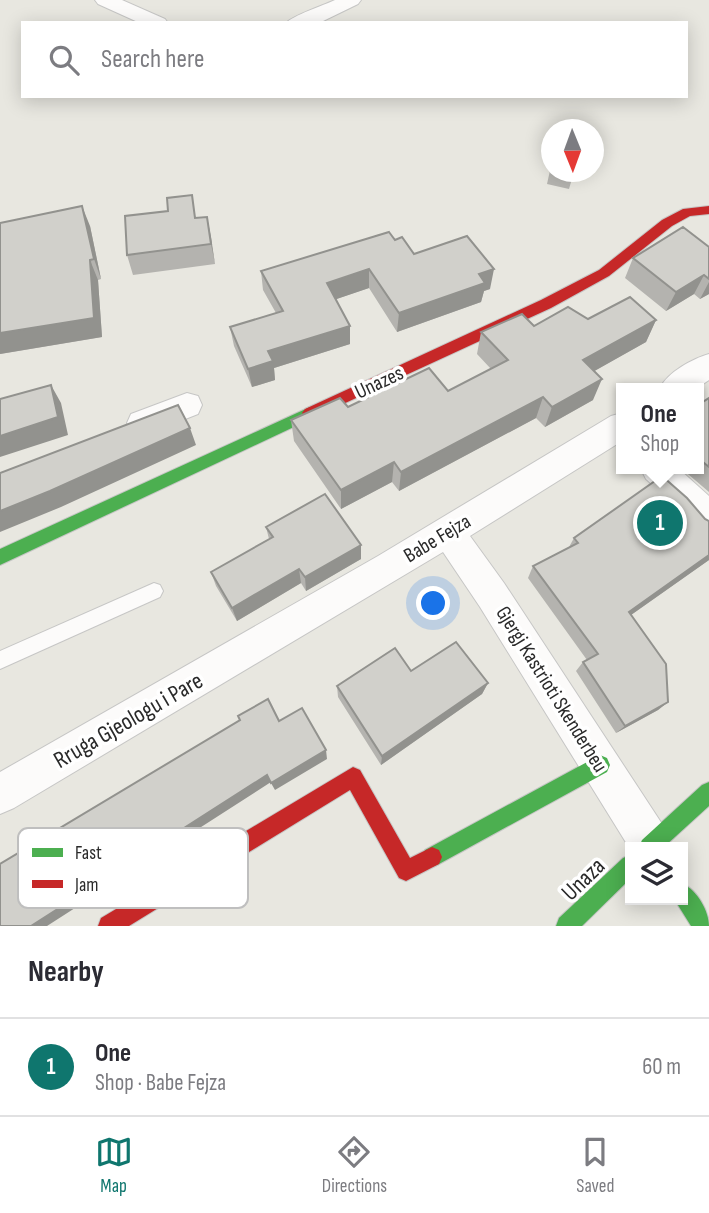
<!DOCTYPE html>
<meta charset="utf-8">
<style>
body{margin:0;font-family:"Sofia Sans Condensed",sans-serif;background:#f7f7f7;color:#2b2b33}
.controls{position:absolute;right:21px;bottom:21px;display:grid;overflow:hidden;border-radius:0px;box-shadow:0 4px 18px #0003}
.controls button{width:63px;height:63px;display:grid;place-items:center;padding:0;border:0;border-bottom:2px solid #e1e1e2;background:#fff;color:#2b2b33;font:35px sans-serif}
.compass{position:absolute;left:541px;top:119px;width:63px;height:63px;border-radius:50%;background:#fff;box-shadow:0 4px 18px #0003;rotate:179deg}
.you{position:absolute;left:434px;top:604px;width:24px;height:24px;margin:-18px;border:5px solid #fff;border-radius:50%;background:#1a73e8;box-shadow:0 0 0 10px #1a73e833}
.badge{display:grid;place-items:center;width:46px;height:46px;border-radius:50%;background:#0f766e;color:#fff;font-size:23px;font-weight:700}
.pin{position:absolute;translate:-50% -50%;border:4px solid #fff;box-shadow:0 2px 7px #0006}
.popup{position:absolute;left:616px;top:383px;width:88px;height:91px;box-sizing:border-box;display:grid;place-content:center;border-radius:0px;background:#fff;filter:drop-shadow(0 2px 5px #0005);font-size:23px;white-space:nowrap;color:#7c7c81}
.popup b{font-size:26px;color:#2b2b33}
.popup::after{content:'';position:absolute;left:50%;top:100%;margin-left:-14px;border:14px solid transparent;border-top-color:#fff}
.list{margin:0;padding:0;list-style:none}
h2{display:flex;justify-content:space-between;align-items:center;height:91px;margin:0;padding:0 28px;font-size:30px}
h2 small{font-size:23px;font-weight:400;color:#7c7c81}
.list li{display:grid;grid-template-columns:46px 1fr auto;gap:21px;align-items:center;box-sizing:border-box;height:98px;padding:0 28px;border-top:2px solid #e1e1e2}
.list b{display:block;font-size:26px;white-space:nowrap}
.list p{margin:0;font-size:23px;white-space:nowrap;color:#7c7c81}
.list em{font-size:23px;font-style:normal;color:#7c7c81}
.icon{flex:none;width:38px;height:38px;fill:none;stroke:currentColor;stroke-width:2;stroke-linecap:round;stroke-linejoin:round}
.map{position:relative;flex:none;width:709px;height:926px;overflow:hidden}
.search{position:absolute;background:#fff;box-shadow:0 4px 18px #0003;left:21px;right:21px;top:21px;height:77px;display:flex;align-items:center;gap:18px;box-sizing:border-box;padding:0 24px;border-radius:0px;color:#7c7c81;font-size:26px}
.sheet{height:189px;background:#fff}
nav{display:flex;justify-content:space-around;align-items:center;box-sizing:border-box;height:98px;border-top:2px solid #e1e1e2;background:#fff;font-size:19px;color:#7c7c81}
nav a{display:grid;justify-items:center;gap:4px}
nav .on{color:#0f766e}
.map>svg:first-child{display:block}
</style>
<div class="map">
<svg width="709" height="926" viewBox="0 0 709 926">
<rect width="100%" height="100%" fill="#e8e7e0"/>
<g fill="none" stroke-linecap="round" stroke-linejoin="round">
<defs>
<path id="lane" d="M 154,583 L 160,585 L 163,591 L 160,597 L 0,669 L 0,651 Z"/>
<path id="street" d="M 95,0 L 122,0 L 165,19 L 168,23 L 140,23 L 98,4 Z
M 335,0 L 361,0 L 358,4 L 319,23 L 286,23 C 292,16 324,5 335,0 Z
M 709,354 L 709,380 L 697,388 L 660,388 C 668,372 692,359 709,354 Z
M 187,393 L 198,396 L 202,405 L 198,414 L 142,436 L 131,432 L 127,423 L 131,414 Z
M 622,413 L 622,441 L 470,536 L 504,583 L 666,830 L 671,847 L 630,847 L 630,849 L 480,607 L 443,552 L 14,808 L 0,814 L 0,772 L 378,556 L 611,416 Z
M 641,469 L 679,469 L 709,496 L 709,535 L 697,530 L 680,509 L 646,479 Z"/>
<path id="fast" d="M 310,407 L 315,409 L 318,413 L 315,417 L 0,565 L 0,549 Z
M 600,755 L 607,758 L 610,765 L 607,772 L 439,864 L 432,867 L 425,864 L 422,857 L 425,850 Z
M 709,782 L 709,806 L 664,847 L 639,847 L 642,840 L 702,785 Z
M 630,855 L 630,879 L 582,926 L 556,926 L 559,918 L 623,858 Z
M 683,884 C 697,890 709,911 709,926 L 691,926 L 676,902 L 674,900 L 683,900 Z"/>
<path id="jam" d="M 709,206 L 709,214 L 690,216 L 672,226 L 609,276 L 551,308 L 315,417 L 305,417 L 302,413 L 305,409 L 541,300 L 599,270 L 662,220 L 683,209 Z
M 353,767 L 360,770 L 410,858 L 432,847 L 439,850 L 442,857 L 439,864 L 406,881 L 399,878 L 350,790 L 129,926 L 98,926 L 101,918 Z"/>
</defs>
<use href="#lane" stroke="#c6c6c5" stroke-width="2"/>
<use href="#street" stroke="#c6c6c5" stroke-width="2"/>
<use href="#fast" stroke="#c6c6c5" stroke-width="2"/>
<use href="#jam" stroke="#c6c6c5" stroke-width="2"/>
<use href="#lane" fill="#fcfbfa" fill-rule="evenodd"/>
<use href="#street" fill="#fcfbfa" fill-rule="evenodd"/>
<use href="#fast" fill="#4caf50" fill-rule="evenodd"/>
<use href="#jam" fill="#c62828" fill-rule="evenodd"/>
</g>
<path fill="#b4b3af" d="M 551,166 L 551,172 L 574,172 L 569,189 L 547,184 Z
M 207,217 L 215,264 L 133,275 L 127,255 L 197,218 Z
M 90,226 L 101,279 L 98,280 L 102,337 L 0,354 Z
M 395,240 L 414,254 L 490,289 L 484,291 L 481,302 L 397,332 L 369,288 L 336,299 L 350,326 L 350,344 L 274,368 L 275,380 L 252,387 L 234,346 L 230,327 L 276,313 L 263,290 L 261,271 Z
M 709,247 L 709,294 L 700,299 L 694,294 L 666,311 L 625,278 L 633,258 Z
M 588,319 L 656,320 L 646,342 L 594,371 L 593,400 L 545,427 L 536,418 L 399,491 L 392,482 L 341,509 L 294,441 L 291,420 L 348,407 L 448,391 L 491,369 L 477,354 L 481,332 Z
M 709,398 L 709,492 L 682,469 L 698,469 L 698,405 Z
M 705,519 L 709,521 L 709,560 L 631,615 L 668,702 L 658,710 L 616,733 L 576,671 L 583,662 L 587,660 L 528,578 L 533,566 L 569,547 L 574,538 Z
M 266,527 L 361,559 L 306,591 L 301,583 L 237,621 L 216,586 L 211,572 L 269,539 Z
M 411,671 L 488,683 L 482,694 L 381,765 L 338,697 L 337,686 Z"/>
<path fill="#92928e" d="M 82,206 L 90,226 L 101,279 L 94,259 Z
M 207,217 L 211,237 L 215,264 L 211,244 Z
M 90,260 L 98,280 L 102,337 L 0,354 L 0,333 Z
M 369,269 L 369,288 L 328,302 L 327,283 Z
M 494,269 L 490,289 L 484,291 L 481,302 L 397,332 L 399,313 L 479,274 Z
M 704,275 L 694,294 L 666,311 L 676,292 Z
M 709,282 L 709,294 L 700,299 Z
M 656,320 L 646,342 L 575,382 L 583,360 Z
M 350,326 L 350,344 L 274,368 L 275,380 L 252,387 L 248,369 L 268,351 Z
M 602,379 L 593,400 L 545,427 L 552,407 Z
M 51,385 L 61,403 L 68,435 L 0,457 L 0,436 Z
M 543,397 L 536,418 L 399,491 L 401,472 Z
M 190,428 L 196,445 L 61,507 L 0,532 L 0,511 Z
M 394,462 L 392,482 L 341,509 L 341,490 Z
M 361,545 L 361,559 L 306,591 L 305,577 Z
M 709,555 L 709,560 L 621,622 L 629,612 Z
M 299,569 L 301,583 L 237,621 L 232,608 Z
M 488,683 L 482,694 L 381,765 L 382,756 Z
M 668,702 L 658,710 L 616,733 L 625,726 Z
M 326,750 L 327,759 L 275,790 L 271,783 Z
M 267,775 L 271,782 L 47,926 L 31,926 Z"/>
<path fill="#d1d0cb" stroke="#92928e" stroke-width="2" d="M 557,172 L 574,172 L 573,175 Z
M 192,195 L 195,218 L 207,217 L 211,244 L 127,255 L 125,216 L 168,211 L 167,198 Z
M 82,206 L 94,259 L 90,260 L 94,318 L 0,333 L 0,223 Z
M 683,227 L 709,247 L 709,279 L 704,275 L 676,292 L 633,258 Z
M 389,232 L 395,240 L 402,237 L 414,254 L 467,236 L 494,269 L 479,274 L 485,283 L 399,313 L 369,269 L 327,283 L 350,326 L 268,351 L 273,361 L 248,369 L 230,327 L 283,311 L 261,271 Z
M 630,297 L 656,320 L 583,360 L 602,379 L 552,407 L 543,397 L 401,472 L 394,462 L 341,490 L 291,420 L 340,398 L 348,407 L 429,368 L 448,391 L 508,360 L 481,332 L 522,314 L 534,326 L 568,307 L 588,319 Z
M 51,385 L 58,417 L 0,436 L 0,399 Z
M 709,398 L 709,467 L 698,458 L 698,405 Z
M 178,405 L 190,428 L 50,491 L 0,511 L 0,473 Z
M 662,476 L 687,498 L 705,519 L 709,521 L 709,555 L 629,612 L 666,664 L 668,702 L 625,726 L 583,662 L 598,654 L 533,566 L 578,543 L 574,538 Z
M 325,494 L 361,545 L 305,577 L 299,569 L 232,608 L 211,572 L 273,537 L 266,527 Z
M 456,642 L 488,683 L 382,756 L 337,686 L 395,648 L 411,671 Z
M 268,699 L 279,721 L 302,708 L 326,750 L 271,783 L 267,775 L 31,926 L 0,926 L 0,864 L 240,720 L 238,716 Z"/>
<g text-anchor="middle" stroke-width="7" stroke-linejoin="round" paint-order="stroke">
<g font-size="21" fill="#2a2a2a" stroke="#fff">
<text transform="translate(379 382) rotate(-25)" y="7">Unazes</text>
<text transform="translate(437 538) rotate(-31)" y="7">Babe Fejza</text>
<text transform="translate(552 689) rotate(58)" y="7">Gjergj Kastrioti Skenderbeu</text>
</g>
<g font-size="24" fill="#2a2a2a" stroke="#fff">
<text transform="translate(128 720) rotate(-30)" y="8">Rruga Gjeologu i Pare</text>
<text transform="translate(583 879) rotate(-44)" y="8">Unaza</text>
</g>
</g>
<rect x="18" y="828" width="230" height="80" rx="10" fill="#fff" stroke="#bfbfbf" stroke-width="2"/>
<rect x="32" y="848" width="31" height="9" fill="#4caf50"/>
<rect x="32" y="880" width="31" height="8" fill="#c62828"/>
<g font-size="19" fill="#2a2a2a">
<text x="75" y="859">Fast</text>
<text x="75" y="891">Jam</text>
</g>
</svg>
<div class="controls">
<button><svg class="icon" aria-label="layers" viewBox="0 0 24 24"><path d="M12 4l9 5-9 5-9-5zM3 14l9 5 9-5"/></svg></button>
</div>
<svg class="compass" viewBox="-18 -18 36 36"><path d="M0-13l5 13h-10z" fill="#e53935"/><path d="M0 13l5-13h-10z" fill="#7c7c81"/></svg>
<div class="you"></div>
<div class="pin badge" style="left:660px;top:523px">1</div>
<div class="popup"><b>One</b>Shop</div>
<div class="search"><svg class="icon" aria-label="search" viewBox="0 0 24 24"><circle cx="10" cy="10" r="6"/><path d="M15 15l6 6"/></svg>Search here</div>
</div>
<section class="sheet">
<h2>Nearby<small></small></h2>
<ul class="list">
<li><span class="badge">1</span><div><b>One</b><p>Shop · Babe Fejza</p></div><em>60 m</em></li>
</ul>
</section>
<nav>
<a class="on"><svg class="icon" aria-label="map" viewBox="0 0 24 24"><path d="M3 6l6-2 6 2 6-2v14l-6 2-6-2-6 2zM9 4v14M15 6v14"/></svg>Map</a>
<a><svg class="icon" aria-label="directions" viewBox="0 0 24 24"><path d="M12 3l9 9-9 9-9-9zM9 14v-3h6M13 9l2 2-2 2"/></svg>Directions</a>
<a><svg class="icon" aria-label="saved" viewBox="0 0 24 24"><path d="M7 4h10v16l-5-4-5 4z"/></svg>Saved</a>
</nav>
